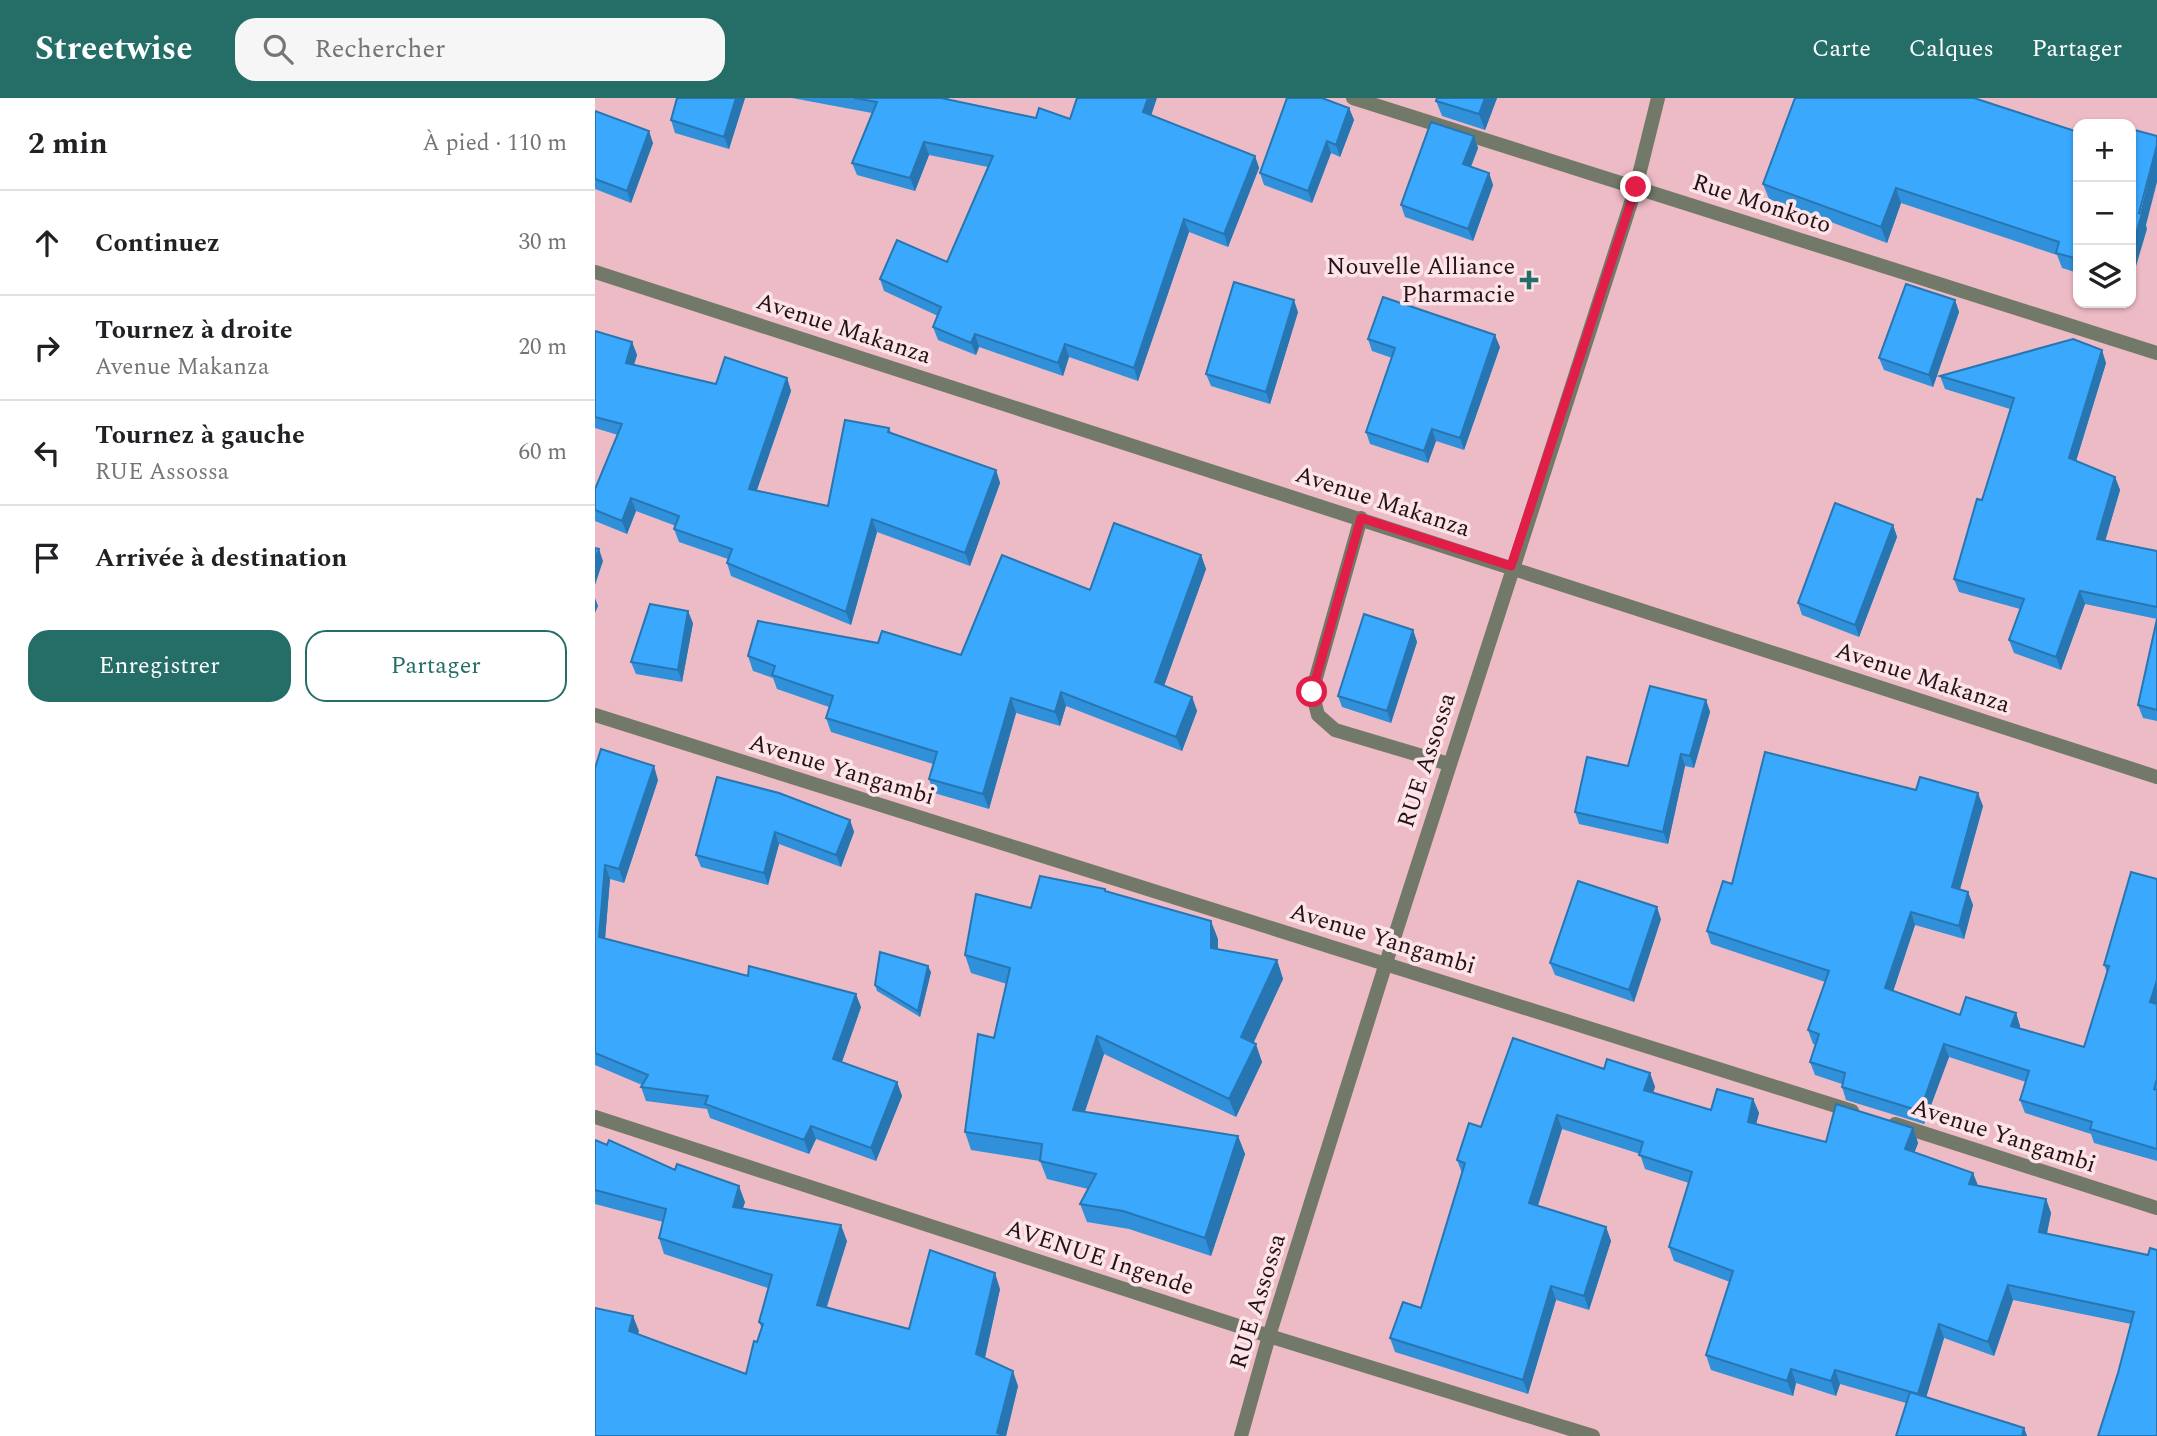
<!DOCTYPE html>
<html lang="fr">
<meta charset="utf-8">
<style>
body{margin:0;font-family:Spectral,serif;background:#f6f6f6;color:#202124}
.controls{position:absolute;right:21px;top:21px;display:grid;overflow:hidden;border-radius:14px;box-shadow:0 2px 5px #0004}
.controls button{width:63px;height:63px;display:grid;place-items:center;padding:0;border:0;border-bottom:2px solid #e0e0e0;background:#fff;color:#202124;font:35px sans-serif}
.stop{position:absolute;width:21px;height:21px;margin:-16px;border:5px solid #e11d48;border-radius:50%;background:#fff}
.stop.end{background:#e11d48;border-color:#fff;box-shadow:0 2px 7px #0008}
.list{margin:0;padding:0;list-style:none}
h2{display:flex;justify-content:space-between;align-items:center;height:91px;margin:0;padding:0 28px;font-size:30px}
h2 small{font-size:23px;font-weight:400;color:#757577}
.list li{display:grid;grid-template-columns:46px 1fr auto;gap:21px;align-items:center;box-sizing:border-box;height:105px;padding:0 28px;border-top:2px solid #e0e0e0}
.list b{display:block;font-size:26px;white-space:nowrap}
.list p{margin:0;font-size:23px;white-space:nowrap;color:#757577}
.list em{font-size:23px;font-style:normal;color:#757577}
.actions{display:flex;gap:14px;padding:21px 28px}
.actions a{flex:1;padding:16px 0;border:2px solid #256e67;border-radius:21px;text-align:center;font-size:24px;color:#256e67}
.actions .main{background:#256e67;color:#fff}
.icon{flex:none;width:38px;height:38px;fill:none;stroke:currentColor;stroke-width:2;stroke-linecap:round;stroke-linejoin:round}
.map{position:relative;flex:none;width:1562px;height:1338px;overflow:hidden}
header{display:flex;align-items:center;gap:42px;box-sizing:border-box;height:98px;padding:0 35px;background:#256e67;color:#fff}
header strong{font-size:33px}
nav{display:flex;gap:38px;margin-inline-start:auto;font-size:24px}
.search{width:490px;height:63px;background:#f6f6f6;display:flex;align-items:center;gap:18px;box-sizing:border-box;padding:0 24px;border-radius:21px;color:#757577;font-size:26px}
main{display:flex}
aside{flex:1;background:#fff}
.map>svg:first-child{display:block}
</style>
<header>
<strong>Streetwise</strong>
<div class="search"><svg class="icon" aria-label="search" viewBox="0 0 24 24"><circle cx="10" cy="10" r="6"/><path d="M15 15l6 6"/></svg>Rechercher</div>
<nav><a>Carte</a><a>Calques</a><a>Partager</a></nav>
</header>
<main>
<aside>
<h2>2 min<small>À pied · 110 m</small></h2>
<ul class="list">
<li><svg class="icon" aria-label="ahead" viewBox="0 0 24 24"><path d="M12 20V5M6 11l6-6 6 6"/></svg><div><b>Continuez</b></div><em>30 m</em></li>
<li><svg class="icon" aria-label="right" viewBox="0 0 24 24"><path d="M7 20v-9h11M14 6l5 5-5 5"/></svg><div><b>Tournez à droite</b><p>Avenue Makanza</p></div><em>20 m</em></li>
<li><svg class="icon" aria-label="left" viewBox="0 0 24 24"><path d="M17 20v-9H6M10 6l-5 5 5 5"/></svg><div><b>Tournez à gauche</b><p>RUE Assossa</p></div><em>60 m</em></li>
<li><svg class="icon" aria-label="arrive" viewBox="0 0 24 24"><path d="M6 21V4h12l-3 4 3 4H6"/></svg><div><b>Arrivée à destination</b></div></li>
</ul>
<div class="actions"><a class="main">Enregistrer</a><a>Partager</a></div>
</aside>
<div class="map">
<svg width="1562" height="1338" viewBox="0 0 1562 1338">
<rect width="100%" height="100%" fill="#edbbc5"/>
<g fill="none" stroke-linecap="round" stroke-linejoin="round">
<path stroke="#727969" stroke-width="14" d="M 766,420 L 717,594 L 723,617 L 740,632 L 854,666"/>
<path stroke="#727969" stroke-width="14" d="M 758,0 L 1562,255
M 0,174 L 1562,679
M 0,617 L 1257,1013
M 0,1019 L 674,1238 L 998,1338
M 1300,1026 L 1562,1110"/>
<path stroke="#727969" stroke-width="14" d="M 646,1338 L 674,1238 L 791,865 L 1041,89 L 1063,0"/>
</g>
<path fill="#3190da" d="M 82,0 L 150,0 L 134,51 L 80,35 L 76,22 Z
M 197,0 L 354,0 L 353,2 L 441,20 L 475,21 L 556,17 L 660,58 L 664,70 L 633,149 L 594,134 L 543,283 L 474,259 L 468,278 L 384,249 L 381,257 L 343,242 L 338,229 L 343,218 L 289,193 L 285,181 L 352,164 L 393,69 L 334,57 L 320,93 L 262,77 L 257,65 L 277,15 Z
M 902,0 L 890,32 L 847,18 L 841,3 Z
M 754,10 L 759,22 L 745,59 L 736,55 L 717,105 L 669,87 L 665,75 Z
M 0,13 L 58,45 L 36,105 L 0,91 Z
M 1483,34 L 1483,175 L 1467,170 L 1462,157 L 1306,105 L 1292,145 L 1174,101 L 1168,86 Z
M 879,38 L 883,50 L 876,69 L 894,75 L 898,87 L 878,143 L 810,119 L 806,107 Z
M 1360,202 L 1364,214 L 1338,289 L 1289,272 L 1284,260 Z
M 703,214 L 675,306 L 616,288 L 611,276 Z
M 0,233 L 37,244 L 42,257 L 39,267 L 121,286 L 192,280 L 196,293 L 162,392 L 233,408 L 294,330 L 296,335 L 401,372 L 405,385 L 375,468 L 282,434 L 256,527 L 136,478 L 132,465 L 133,461 L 84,444 L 79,431 L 81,428 L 41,413 L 32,436 L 0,423 L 0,391 L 23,337 L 0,330 Z
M 773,241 L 905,249 L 869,352 L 841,343 L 833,365 L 775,346 L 771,334 L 797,260 L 777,253 Z
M 1511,265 L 1481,363 L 1520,379 L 1525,392 L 1510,442 L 1562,453 L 1562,623 L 1548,620 L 1543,607 L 1562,521 L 1490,506 L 1466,572 L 1419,555 L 1414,542 L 1425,511 L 1364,494 L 1359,481 L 1387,402 L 1415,311 L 1350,291 L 1345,278 Z
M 1298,427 L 1302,439 L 1264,539 L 1207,517 L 1203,505 Z
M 606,457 L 611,471 L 569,588 L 597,599 L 602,613 L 587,653 L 471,608 L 465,628 L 421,615 L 394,711 L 339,695 L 334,681 L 338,666 L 236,634 L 231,620 L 234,609 L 182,591 L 178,580 L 158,573 L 153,558 L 283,545 L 366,557 L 495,492 Z
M 98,525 L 87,584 L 41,576 L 36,564 Z
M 818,532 L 822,544 L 796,625 L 747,609 L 743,598 Z
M 1111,602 L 1115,614 L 1099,670 L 1090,668 L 1073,746 L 984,726 L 980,714 Z
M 0,670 L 63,682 L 29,785 L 15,781 L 10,841 L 266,909 L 247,964 L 302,984 L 307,998 L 281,1063 L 221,1041 L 214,1056 L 115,1020 L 112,1011 L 51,1003 L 46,989 L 47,987 L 0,967 Z
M 1321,692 L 1388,708 L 1365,791 L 1373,794 L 1378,807 L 1369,841 L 1320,827 L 1298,893 L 1365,917 L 1421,915 L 1425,928 L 1425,931 L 1489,949 L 1512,874 L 1509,867 L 1562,781 L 1562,1063 L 1499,1045 L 1496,1036 L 1430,1015 L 1425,1002 L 1431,984 L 1354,959 L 1329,1026 L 1251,1002 L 1247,989 L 1247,986 L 1220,977 L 1215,964 L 1221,947 L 1218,946 L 1213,932 L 1230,884 L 1116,846 L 1112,833 L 1137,786 Z
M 184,695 L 255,722 L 259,734 L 246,769 L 184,746 L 173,787 L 106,769 L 101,757 Z
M 510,791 L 511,794 L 623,841 L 623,851 L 682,862 L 688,881 L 658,944 L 667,964 L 641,1019 L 509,956 L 490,1014 L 643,1038 L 650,1056 L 616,1158 L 534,1131 L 492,1124 L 485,1106 L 493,1091 L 452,1081 L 445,1063 L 376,1052 L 370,1034 L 399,940 L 412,886 L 376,875 L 370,857 L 436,810 Z
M 1066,821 L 1039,904 L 960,877 L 955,865 Z
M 336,874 L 325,919 L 282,893 L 280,887 Z
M 918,940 L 1009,971 L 1012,961 L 1055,975 L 1060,989 L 1058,995 L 1116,1012 L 1122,991 L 1158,1001 L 1164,1015 L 1161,1026 L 1231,1044 L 1241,1006 L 1318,1030 L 1323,1045 L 1319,1055 L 1378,1075 L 1383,1087 L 1451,1101 L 1456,1115 L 1452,1136 L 1553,1157 L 1555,1150 L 1562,1152 L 1562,1338 L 1503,1338 L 1523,1275 L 1536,1226 L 1418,1202 L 1399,1258 L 1349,1240 L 1331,1299 L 1429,1330 L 1432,1338 L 1301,1338 L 1311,1305 L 1245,1286 L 1241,1298 L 1201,1285 L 1198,1298 L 1116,1272 L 1111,1257 L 1135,1184 L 1079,1163 L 1074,1149 L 1094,1085 L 1050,1071 L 1045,1056 L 967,1031 L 943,1108 L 1011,1129 L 1016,1143 L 994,1212 L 961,1202 L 933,1296 L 800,1254 L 795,1240 L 808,1204 L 826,1210 L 867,1075 L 862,1062 L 874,1025 L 886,1029 Z
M 0,1042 L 150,1104 L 148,1110 L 252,1143 L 232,1209 L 314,1231 L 405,1191 L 390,1260 L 423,1288 L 411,1338 L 0,1338 L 44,1233 L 43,1236 L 151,1276 L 167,1231 L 164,1224 L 173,1190 L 69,1156 L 64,1140 L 68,1124 L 0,1106 Z"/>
<path fill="#2876b1" d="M 141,0 L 150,0 L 134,51 L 129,39 Z
M 553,0 L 562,0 L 553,27 L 548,14 Z
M 890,0 L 902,0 L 890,32 L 884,16 Z
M 754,10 L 759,22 L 745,59 L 741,47 Z
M 54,33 L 58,45 L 36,105 L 32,93 Z
M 879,38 L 883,50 L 872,78 L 868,66 Z
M 732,43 L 736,55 L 717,105 L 713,93 Z
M 329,44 L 334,57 L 320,93 L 315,80 Z
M 1562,47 L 1562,84 L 1551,127 L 1552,131 L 1536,185 L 1536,152 Z
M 660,58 L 664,70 L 633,149 L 629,136 Z
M 894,75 L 898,87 L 878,143 L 873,131 Z
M 1301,90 L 1306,105 L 1292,145 L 1286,129 Z
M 589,121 L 594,134 L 543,283 L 539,270 Z
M 699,202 L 703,214 L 675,306 L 671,294 Z
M 1360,202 L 1364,214 L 1338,289 L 1334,277 Z
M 380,236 L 384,249 L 381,257 L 376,245 Z
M 900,237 L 905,249 L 869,352 L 865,340 Z
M 37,244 L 42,257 L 35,278 L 31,265 Z
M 470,246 L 474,259 L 468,278 L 463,265 Z
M 1507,252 L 1511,265 L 1478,373 L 1474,360 Z
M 192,280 L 196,293 L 158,403 L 154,391 Z
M 837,331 L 841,343 L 833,365 L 829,353 Z
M 401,372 L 405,385 L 375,468 L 370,455 Z
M 1520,379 L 1525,392 L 1507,454 L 1502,441 Z
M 36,400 L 41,413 L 32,436 L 27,423 Z
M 277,421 L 282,434 L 256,527 L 251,514 Z
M 1298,427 L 1302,439 L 1264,539 L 1260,527 Z
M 4,451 L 8,463 L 0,487 L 0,462 Z
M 606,457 L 611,471 L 565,599 L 560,584 Z
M 1485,493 L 1490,506 L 1466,572 L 1461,559 Z
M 0,500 L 3,508 L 0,515 Z
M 93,513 L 98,525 L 87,584 L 83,572 Z
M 818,532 L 822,544 L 796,625 L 792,613 Z
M 466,594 L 471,608 L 465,628 L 460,614 Z
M 597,599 L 602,613 L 587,653 L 581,639 Z
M 416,600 L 421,615 L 394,711 L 388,696 Z
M 1111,602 L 1115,614 L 1099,670 L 1095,658 Z
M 1086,656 L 1090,668 L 1073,746 L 1068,734 Z
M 59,668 L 63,682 L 29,785 L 24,771 Z
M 1383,695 L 1388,708 L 1362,802 L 1357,789 Z
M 255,722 L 259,734 L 246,769 L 241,757 Z
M 180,734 L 184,746 L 173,787 L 169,775 Z
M 10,767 L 15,781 L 9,853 L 4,839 Z
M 1373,794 L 1378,807 L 1369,841 L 1364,828 Z
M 1062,809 L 1066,821 L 1039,904 L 1034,892 Z
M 1316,814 L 1320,827 L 1295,903 L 1290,890 Z
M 616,823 L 623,841 L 622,868 L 616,850 Z
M 682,862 L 688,881 L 653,957 L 646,939 Z
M 333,868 L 336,874 L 325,919 L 323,913 Z
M 1562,882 L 1562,912 L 1555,904 Z
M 261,896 L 266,909 L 243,975 L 238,961 Z
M 1421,915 L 1425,928 L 1421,941 L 1416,928 Z
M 502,938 L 509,956 L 484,1030 L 478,1012 Z
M 661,946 L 667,964 L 641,1019 L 634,1001 Z
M 1349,946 L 1354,959 L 1329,1026 L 1325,1013 Z
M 1055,975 L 1060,989 L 1054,1006 L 1049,992 Z
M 302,984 L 307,998 L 281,1063 L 276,1050 Z
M 1158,1001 L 1164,1015 L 1158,1038 L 1153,1024 Z
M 962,1017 L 967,1031 L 939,1119 L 934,1105 Z
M 216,1028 L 221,1041 L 214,1056 L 209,1042 Z
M 1318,1030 L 1323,1045 L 1315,1066 L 1310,1051 Z
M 643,1038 L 650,1056 L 616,1158 L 610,1140 Z
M 1378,1075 L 1383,1089 L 1374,1086 Z
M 144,1088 L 150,1104 L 143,1124 L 138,1109 Z
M 1451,1101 L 1456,1115 L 1449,1148 L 1444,1134 Z
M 246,1127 L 252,1143 L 227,1222 L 222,1207 Z
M 1011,1129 L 1016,1143 L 994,1212 L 989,1198 Z
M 400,1175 L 405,1191 L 387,1272 L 381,1256 Z
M 1413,1187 L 1418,1202 L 1399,1258 L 1393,1244 Z
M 956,1188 L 961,1202 L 933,1296 L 928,1282 Z
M 38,1218 L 44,1233 L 39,1248 L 34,1233 Z
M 1344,1226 L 1349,1240 L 1328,1310 L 1323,1296 Z
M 1196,1271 L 1201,1285 L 1198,1298 L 1192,1283 Z
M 1240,1272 L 1245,1286 L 1241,1298 L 1236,1283 Z
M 418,1273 L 423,1288 L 411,1338 L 402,1335 Z
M 1429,1330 L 1432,1338 L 1427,1338 Z"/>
<path fill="#39a8fd" stroke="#2876b1" stroke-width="2" d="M 82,0 L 141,0 L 129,39 L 76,22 Z
M 259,0 L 346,0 L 441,20 L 444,10 L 475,21 L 482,0 L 553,0 L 548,14 L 660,58 L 629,136 L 589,121 L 539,270 L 470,246 L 463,265 L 380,236 L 376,245 L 338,229 L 346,209 L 285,181 L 302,142 L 352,164 L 398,58 L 329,44 L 315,80 L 257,65 L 282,4 Z
M 692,0 L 727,0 L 754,10 L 741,47 L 732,43 L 713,93 L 665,75 Z
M 842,0 L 890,0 L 884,16 L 841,3 Z
M 1200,0 L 1379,0 L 1483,34 L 1483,161 L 1461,155 L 1464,144 L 1301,90 L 1286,129 L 1168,86 Z
M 0,13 L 54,33 L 32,93 L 0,81 Z
M 1506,23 L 1518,26 L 1505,26 Z
M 836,24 L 879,38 L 868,66 L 894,75 L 873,131 L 806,107 Z
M 1536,31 L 1562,38 L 1562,47 L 1544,115 L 1547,116 L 1536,152 Z
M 639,184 L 699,202 L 671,294 L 611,276 Z
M 1311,186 L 1360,202 L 1334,277 L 1284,260 Z
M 788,199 L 900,237 L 865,340 L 837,331 L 829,353 L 771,334 L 800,250 L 773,241 Z
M 0,233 L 37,244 L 31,265 L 121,286 L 130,259 L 192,280 L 154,391 L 233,408 L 250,322 L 294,330 L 293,334 L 401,372 L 370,455 L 277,421 L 251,514 L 132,465 L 137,451 L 79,431 L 84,418 L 36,400 L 27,423 L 0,412 L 0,391 L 27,326 L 0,319 Z
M 1478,241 L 1507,252 L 1474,360 L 1520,379 L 1502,441 L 1562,453 L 1562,509 L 1485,493 L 1461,559 L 1414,542 L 1429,501 L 1359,481 L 1382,401 L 1387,402 L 1419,300 L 1345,278 Z
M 1240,405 L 1298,427 L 1260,527 L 1203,505 Z
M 519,425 L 606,457 L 560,584 L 597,599 L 581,639 L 466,594 L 460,614 L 416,600 L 388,696 L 334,681 L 342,654 L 231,620 L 238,598 L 177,577 L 180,568 L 153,558 L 163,523 L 283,545 L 287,533 L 366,557 L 407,457 L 495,492 Z
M 0,450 L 4,451 L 0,462 Z
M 55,506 L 93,513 L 83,572 L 36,564 Z
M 769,516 L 818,532 L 792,613 L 743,598 Z
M 1562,521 L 1562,612 L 1543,607 Z
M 1055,588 L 1111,602 L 1095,658 L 1086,656 L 1068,734 L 980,714 L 992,659 L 1033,668 Z
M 6,651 L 59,668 L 24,771 L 10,767 L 4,839 L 153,878 L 154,868 L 261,896 L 238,961 L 302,984 L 276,1050 L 216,1028 L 209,1042 L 110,1006 L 113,998 L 46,989 L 53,977 L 0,955 L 0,670 Z
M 1170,654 L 1321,692 L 1325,679 L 1383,695 L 1357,789 L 1373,794 L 1364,828 L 1316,814 L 1290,890 L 1365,917 L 1371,899 L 1421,915 L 1416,928 L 1489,949 L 1514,868 L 1509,867 L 1536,774 L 1562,781 L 1562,882 L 1555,904 L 1562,906 L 1562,981 L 1559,991 L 1562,992 L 1562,1051 L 1495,1031 L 1497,1024 L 1425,1002 L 1434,973 L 1349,946 L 1325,1013 L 1247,989 L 1250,975 L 1215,964 L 1224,936 L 1213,932 L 1234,873 L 1112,833 L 1128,783 L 1137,786 Z
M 122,679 L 184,695 L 255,722 L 241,757 L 180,734 L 169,775 L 101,757 Z
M 445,778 L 510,791 L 510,793 L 616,823 L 616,850 L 682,862 L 646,939 L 661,946 L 634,1001 L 502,938 L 478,1012 L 643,1038 L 610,1140 L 528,1113 L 485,1106 L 501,1076 L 445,1063 L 447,1046 L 370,1034 L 383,936 L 399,940 L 415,870 L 370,857 L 381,796 L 436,810 Z
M 983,783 L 1062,809 L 1034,892 L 955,865 Z
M 285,854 L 333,868 L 323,913 L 280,887 Z
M 918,940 L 1009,971 L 1012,961 L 1055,975 L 1049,992 L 1116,1012 L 1122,991 L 1158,1001 L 1153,1024 L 1231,1044 L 1241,1006 L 1318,1030 L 1310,1051 L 1378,1075 L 1374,1086 L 1451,1101 L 1444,1134 L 1553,1157 L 1555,1150 L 1562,1152 L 1562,1338 L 1503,1338 L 1523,1275 L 1539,1214 L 1413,1187 L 1393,1244 L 1344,1226 L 1323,1296 L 1240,1272 L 1236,1283 L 1196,1271 L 1192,1283 L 1111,1257 L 1138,1173 L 1074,1149 L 1097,1074 L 1044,1057 L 1048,1044 L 962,1017 L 934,1105 L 1011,1129 L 989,1198 L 956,1188 L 928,1282 L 795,1240 L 808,1204 L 826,1210 L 870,1065 L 862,1062 L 874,1025 L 886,1029 Z
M 0,1042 L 12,1047 L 14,1042 L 80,1072 L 82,1066 L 144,1088 L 138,1109 L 246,1127 L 222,1207 L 314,1231 L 335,1152 L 400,1175 L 381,1256 L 418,1273 L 402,1335 L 410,1338 L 0,1338 L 0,1210 L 38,1218 L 34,1233 L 151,1276 L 159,1243 L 162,1244 L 168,1226 L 164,1224 L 177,1177 L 64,1140 L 71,1111 L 0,1092 Z
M 1315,1294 L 1429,1330 L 1427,1338 L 1301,1338 Z"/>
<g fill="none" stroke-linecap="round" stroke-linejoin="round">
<path stroke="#e11d48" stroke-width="9" d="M 717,594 L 766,420 L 916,468 L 1041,89"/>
</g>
<path fill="#256e67" stroke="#fde4e8" stroke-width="2.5" d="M930.5 171.5h7v7h7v7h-7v7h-7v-7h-7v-7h7z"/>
<g text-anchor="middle" stroke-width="7" stroke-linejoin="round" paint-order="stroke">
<g font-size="24" fill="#241316" stroke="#fde4e8">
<text transform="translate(1167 105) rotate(18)" y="8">Rue Monkoto</text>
<text transform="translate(249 230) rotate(18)" y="8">Avenue Makanza</text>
<text transform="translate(788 403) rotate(18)" y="8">Avenue Makanza</text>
<text transform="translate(1328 579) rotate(18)" y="8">Avenue Makanza</text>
<text transform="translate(831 662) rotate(-72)" y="8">RUE Assossa</text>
<text transform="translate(247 671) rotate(17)" y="8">Avenue Yangambi</text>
<text transform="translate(788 840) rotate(17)" y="8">Avenue Yangambi</text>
<text transform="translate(1409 1037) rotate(18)" y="8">Avenue Yangambi</text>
<text transform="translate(505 1159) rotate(18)" y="8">AVENUE Ingende</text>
<text transform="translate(662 1203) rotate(-73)" y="8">RUE Assossa</text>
</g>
<g font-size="24" fill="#241316" stroke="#fde4e8" text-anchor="end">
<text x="920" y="176">Nouvelle Alliance<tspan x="920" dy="28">Pharmacie</tspan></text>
</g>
</g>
</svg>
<div class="controls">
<button>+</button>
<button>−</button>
<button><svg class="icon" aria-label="layers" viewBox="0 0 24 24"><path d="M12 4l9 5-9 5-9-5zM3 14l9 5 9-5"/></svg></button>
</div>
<div class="stop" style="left:717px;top:594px"></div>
<div class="stop end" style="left:1041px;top:89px"></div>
</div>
</main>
